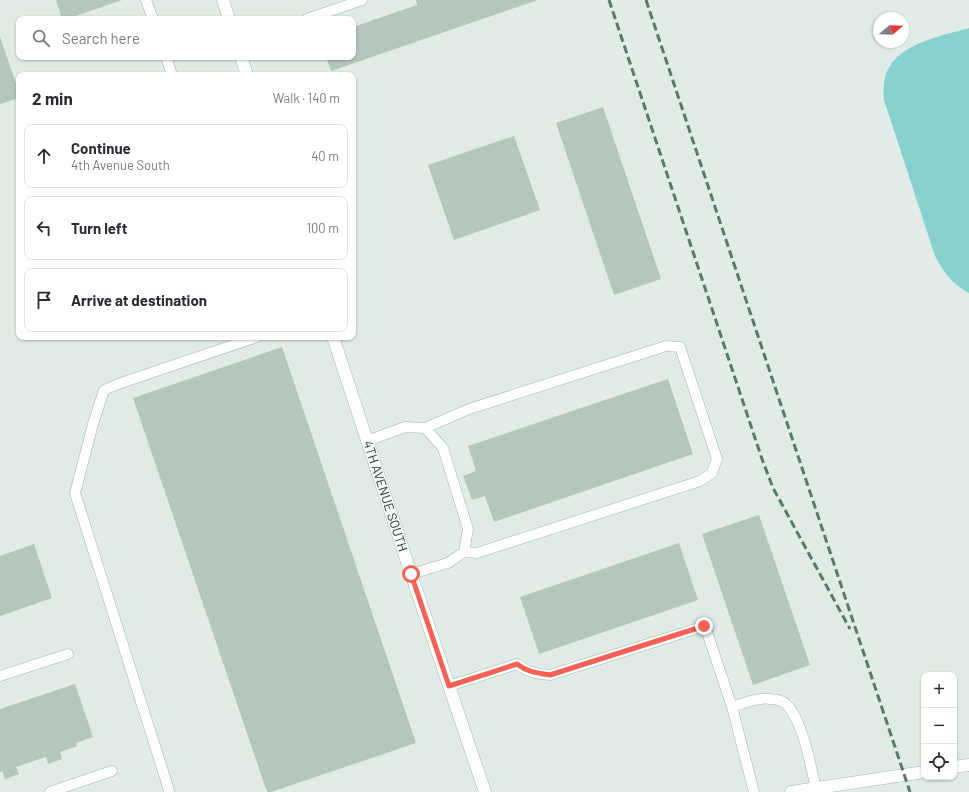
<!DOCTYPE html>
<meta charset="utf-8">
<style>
body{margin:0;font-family:Barlow,sans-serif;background:#f2f2f3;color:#2b2b33}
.controls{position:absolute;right:12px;bottom:12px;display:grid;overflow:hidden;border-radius:8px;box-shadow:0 1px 3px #0004}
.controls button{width:36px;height:36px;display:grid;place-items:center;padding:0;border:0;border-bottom:1px solid #e1e1e2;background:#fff;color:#2b2b33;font:20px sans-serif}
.compass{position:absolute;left:873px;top:12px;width:36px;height:36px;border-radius:50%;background:#fff;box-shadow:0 1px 3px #0004;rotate:71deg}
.stop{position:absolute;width:12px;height:12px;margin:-9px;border:3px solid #f56155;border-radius:50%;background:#fff}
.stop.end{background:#f56155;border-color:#fff;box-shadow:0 1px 4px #0008}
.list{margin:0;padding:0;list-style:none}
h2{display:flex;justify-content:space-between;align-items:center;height:52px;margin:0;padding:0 16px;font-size:17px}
h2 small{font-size:13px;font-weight:400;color:#7c7c81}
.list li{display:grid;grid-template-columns:26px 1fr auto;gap:12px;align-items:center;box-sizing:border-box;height:64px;margin:0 8px 8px;padding:0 8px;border:1px solid #e1e1e2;border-radius:8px}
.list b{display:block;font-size:15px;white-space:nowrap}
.list p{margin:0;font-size:13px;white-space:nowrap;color:#7c7c81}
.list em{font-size:13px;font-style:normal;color:#7c7c81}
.icon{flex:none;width:22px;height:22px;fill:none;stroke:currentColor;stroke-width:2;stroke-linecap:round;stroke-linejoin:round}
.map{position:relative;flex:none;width:969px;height:792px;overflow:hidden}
.search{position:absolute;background:#fff;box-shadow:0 1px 3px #0004;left:16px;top:16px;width:340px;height:44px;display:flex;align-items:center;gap:10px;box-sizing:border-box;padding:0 14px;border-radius:8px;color:#7c7c81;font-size:15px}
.panel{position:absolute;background:#fff;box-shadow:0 1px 3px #0004;left:16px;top:72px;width:340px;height:268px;border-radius:8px}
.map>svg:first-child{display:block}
</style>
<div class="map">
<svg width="969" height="792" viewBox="0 0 969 792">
<rect width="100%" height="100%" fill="#e0ece5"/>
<path fill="#87d2d1" d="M 969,28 L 969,293 C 951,283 945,274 935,256 L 884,100 C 884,95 883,90 884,85 C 887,45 938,37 969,28 Z"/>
<path fill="#b6c6bd" d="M 56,0 L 122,0 L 67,19 L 62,19 Z
M 416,0 L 538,0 L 331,71 L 326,57 L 353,57 L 353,27 L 417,5 Z
M 0,37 L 19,92 L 19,98 L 0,104 Z
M 603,107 L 661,279 L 614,295 L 556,123 Z
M 514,136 L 540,210 L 454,240 L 428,165 Z
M 282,347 L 416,743 L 271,792 L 267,792 L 133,398 Z
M 668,379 L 693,454 L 494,522 L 485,496 L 472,500 L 463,476 L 476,471 L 468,446 Z
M 759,515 L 810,665 L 753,685 L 702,534 Z
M 679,543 L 698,600 L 539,654 L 520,597 Z
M 34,544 L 52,598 L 0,616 L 0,556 Z
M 75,684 L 93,737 L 76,743 L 77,746 L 60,752 L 62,759 L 48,764 L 46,757 L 16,767 L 19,774 L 5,779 L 2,771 L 0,772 L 0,709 Z"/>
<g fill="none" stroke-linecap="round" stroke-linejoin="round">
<defs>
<path id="service" d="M 146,0 L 153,19
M 307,19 L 362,0
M 166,57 L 172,75
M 425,428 L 469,409 L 666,346 L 680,347 L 717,459 L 712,473 L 700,481 L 477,553 L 464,552
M 367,441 L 405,427 L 425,428 L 443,448 L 468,529 L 464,552 L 448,563 L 411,574
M 0,676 L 68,654
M 449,686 L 517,664 C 527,672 537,674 550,675 L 705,626 L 732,707 L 754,792
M 732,707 C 744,703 758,697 771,699 C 775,699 783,701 786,704 C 803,720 810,765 816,788
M 50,792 L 112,771
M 169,792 L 168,787 L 75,493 L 93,424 L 104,390 L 121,383 L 257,337"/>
<path id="minor" d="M 223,0 L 229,19
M 241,57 L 247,75
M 333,337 L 411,574 L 485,792
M 954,767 L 969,765
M 791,792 L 924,772"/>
</defs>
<use href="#service" stroke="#a3b4ab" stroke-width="11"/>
<use href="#minor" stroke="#a3b4ab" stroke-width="13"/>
<use href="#service" stroke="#fff" stroke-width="10"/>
<use href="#minor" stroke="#fff" stroke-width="12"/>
<path stroke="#5b786b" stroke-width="3" stroke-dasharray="8 4" stroke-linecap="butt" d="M 609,0 L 762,459 L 773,488 L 850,629
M 646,0 L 910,792"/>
</g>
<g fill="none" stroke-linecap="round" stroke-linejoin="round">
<path stroke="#f56155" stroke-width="5" d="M 411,574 L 449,686 L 517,664 C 527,672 537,673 550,675 L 704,626"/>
</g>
<g text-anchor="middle" stroke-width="3" stroke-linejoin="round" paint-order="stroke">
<g font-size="13" fill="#213c30" stroke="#f1f8f3">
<text transform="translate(386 496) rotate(72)" y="5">4TH AVENUE SOUTH</text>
</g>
</g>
</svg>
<div class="controls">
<button>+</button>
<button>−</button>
<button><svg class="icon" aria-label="locate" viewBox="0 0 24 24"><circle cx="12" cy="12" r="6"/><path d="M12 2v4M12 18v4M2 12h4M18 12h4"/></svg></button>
</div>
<svg class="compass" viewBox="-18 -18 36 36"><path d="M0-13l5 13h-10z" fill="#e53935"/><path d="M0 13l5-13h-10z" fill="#7c7c81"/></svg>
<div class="stop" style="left:411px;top:574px"></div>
<div class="stop end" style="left:704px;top:626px"></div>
<div class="search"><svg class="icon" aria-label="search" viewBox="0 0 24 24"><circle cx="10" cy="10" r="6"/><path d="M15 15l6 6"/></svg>Search here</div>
<section class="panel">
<h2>2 min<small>Walk · 140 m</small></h2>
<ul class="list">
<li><svg class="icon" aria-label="ahead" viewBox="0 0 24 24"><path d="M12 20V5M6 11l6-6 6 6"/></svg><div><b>Continue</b><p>4th Avenue South</p></div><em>40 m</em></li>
<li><svg class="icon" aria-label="left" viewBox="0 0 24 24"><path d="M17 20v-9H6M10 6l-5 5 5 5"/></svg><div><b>Turn left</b></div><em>100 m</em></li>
<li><svg class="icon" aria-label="arrive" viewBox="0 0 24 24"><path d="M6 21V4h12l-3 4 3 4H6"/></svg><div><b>Arrive at destination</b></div></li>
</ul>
</section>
</div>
